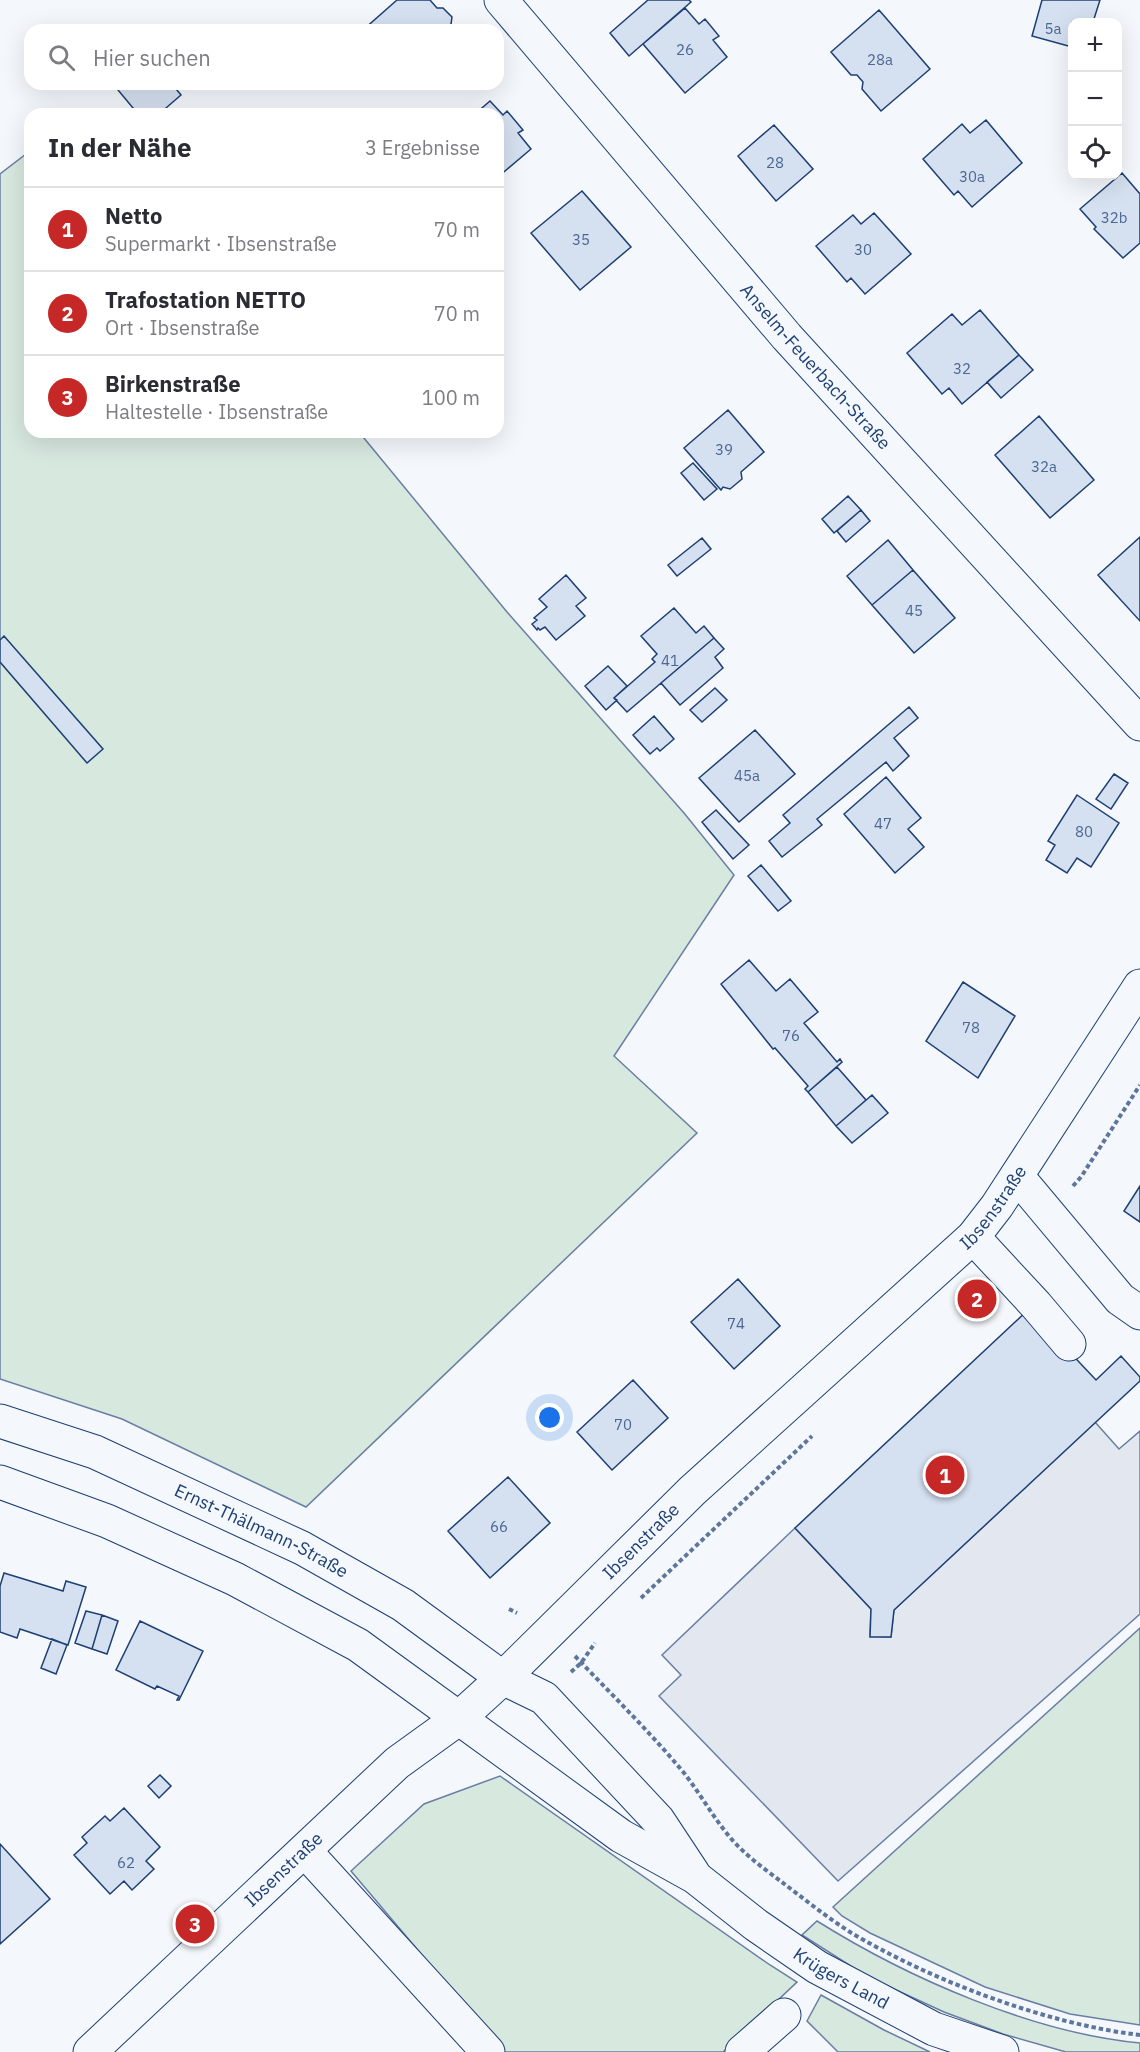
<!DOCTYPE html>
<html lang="de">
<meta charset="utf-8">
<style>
body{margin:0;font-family:"IBM Plex Sans",sans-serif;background:#f2f2f3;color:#2b2b33}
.controls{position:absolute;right:18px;top:18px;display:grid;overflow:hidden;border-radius:12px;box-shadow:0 6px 24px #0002}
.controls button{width:54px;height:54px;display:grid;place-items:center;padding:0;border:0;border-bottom:2px solid #e1e1e2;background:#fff;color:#2b2b33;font:30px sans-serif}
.you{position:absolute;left:550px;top:1418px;width:21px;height:21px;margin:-15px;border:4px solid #fff;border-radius:50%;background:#1a73e8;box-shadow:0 0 0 9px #1a73e833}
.badge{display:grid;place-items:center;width:39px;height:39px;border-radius:50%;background:#c62828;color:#fff;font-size:20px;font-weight:700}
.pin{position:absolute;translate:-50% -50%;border:3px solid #fff;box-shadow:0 2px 6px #0006}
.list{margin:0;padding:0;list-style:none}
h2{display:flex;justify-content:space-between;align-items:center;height:78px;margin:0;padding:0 24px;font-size:26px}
h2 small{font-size:20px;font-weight:400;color:#7c7c81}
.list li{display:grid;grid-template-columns:39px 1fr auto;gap:18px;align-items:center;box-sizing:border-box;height:84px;padding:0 24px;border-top:2px solid #e1e1e2}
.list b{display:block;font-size:22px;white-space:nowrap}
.list p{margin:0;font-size:20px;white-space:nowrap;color:#7c7c81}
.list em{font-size:20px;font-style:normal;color:#7c7c81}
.icon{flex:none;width:33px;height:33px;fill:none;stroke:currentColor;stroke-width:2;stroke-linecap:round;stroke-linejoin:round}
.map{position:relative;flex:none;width:1140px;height:2052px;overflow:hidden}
.search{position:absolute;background:#fff;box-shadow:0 6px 24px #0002;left:24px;top:24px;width:480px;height:66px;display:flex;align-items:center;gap:15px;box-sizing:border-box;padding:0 21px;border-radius:18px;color:#7c7c81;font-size:22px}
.panel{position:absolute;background:#fff;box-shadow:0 6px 24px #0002;left:24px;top:108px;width:480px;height:330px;border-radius:18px}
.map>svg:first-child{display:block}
</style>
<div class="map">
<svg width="1140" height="2052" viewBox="0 0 1140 2052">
<rect width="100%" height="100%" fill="#f4f7fb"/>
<path fill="#d7e8df" stroke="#687fa3" stroke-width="1.5" d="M 30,151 L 30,432 L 359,432 L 507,612 L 684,813 L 734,875 L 614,1056 L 697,1133 L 306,1507 L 122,1419 L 0,1379 L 0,174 Z
M 1140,1628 L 1140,2025 L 1070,2014 L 985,1987 L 870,1933 L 842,1916 L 833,1907 Z
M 500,1776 L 770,1965 L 797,1982 L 723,2052 L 504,2052 L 351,1871 L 424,1804 Z
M 817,1921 C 908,1978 1033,2033 1140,2043 L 1140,2052 L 1066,2052 L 1003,2034 L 944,2012 L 868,1977 L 802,1935 Z
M 821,1995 L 884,2030 L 930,2052 L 838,2052 L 807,2021 Z"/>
<path fill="#e3e8f0" stroke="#687fa3" stroke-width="1.5" d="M 1095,1422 L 1119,1449 L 1140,1431 L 1140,1614 L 838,1881 L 659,1696 L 681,1675 L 662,1655 L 795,1528 L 871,1609 L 870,1636 L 891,1637 L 894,1610 Z"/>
<path fill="#d5e0f0" stroke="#1d3f73" stroke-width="1.5" d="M 397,0 L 430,0 L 437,8 L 443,8 L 452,17 L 451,24 L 444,30 L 363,30 Z
M 648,0 L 689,0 L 691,2 L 629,56 L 610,33 Z
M 1042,0 L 1100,0 L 1093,22 L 1072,22 L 1072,47 L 1032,36 Z
M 685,8 L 699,24 L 705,19 L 719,36 L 713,40 L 727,57 L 685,93 L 643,44 Z
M 879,10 L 930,69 L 881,111 L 862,89 L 863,82 L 857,75 L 851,75 L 831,52 Z
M 113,84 L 172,84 L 181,95 L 159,114 L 138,114 Z
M 490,101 L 503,115 L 507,111 L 523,130 L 518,133 L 531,149 L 498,177 L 498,114 L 475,114 Z
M 986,120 L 1022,163 L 972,207 L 958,191 L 954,195 L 923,159 L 962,124 L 970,133 Z
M 774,125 L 813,169 L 776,201 L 738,156 Z
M 1122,173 L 1140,194 L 1140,243 L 1123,258 L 1094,229 L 1096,227 L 1080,209 Z
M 582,191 L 631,247 L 580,290 L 531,233 Z
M 874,213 L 911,254 L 865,294 L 851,278 L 847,282 L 816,246 L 853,215 L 861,224 Z
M 980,310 L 1019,355 L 962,404 L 949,388 L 942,394 L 907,353 L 952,314 L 962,325 Z
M 1019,355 L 1033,370 L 1001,398 L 987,382 Z
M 728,410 L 764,452 L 741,472 L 742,479 L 730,489 L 723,487 L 721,490 L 684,448 Z
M 1039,416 L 1094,480 L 1050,518 L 995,455 Z
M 693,463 L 717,489 L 704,500 L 681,473 Z
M 848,496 L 861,510 L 834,533 L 822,519 Z
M 861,510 L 870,521 L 846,542 L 837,531 Z
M 1140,537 L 1140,621 L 1098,575 Z
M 702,538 L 711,549 L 677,576 L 668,565 Z
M 888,540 L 913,570 L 872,605 L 847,576 Z
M 913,570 L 955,618 L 914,653 L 872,605 Z
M 566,575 L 586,598 L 576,606 L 585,616 L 556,640 L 545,627 L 540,630 L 538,628 L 537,630 L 532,624 L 537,620 L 534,618 L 547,607 L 539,599 Z
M 674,608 L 696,633 L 704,626 L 714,638 L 627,712 L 614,698 L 655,662 L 652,659 L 657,654 L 641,636 Z
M 4,636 L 103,749 L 87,763 L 0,662 L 0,640 Z
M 714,638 L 724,649 L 715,657 L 723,668 L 680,705 L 661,683 Z
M 608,666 L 627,686 L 614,698 L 617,700 L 606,710 L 585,686 Z
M 715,688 L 727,700 L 702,722 L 690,710 Z
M 909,707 L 918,718 L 894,738 L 909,756 L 893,771 L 886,762 L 817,819 L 822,825 L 782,857 L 769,841 L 790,823 L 783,815 Z
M 654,716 L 674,739 L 660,751 L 657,748 L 650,754 L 633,735 Z
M 755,730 L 795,774 L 739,822 L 699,778 Z
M 1114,774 L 1128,783 L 1111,809 L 1096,799 Z
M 886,777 L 921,818 L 908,829 L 924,847 L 895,873 L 844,814 Z
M 1077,795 L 1119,823 L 1091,867 L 1077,858 L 1067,873 L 1046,860 L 1055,845 L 1048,841 Z
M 716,810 L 749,845 L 733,859 L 702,822 Z
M 761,865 L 791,901 L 778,911 L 748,876 Z
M 749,960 L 776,991 L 790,979 L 818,1012 L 804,1023 L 837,1062 L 840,1059 L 842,1062 L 808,1092 L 805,1089 L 808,1086 L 775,1048 L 773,1049 L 721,984 Z
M 963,982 L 1015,1016 L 978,1078 L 926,1041 Z
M 837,1067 L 866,1100 L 836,1126 L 808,1092 Z
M 872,1095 L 888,1113 L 852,1143 L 836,1126 Z
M 1140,1186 L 1140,1222 L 1124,1211 Z
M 738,1279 L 780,1326 L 734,1369 L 691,1322 Z
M 978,1285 L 991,1299 L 976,1312 L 964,1298 Z
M 1029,1309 L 1096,1380 L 1121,1356 L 1140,1377 L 1140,1381 L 894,1610 L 891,1637 L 870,1637 L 871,1609 L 795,1528 Z
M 633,1380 L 668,1418 L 612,1470 L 577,1432 Z
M 508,1477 L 550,1523 L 490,1578 L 448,1531 Z
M 4,1573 L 63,1591 L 66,1581 L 86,1587 L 68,1645 L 20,1629 L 17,1638 L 0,1632 L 0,1586 Z
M 86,1611 L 102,1615 L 92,1649 L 75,1643 Z
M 102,1615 L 118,1621 L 107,1654 L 92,1649 Z
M 140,1621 L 203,1651 L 179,1700 L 177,1700 L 179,1696 L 157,1686 L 155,1689 L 116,1670 Z
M 52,1639 L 67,1645 L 56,1674 L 41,1668 Z
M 160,1775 L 171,1786 L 159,1798 L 148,1786 Z
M 124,1808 L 160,1847 L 146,1861 L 154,1869 L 132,1890 L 124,1881 L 110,1894 L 74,1855 L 87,1843 L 82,1837 L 105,1816 L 110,1821 Z
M 0,1844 L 50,1899 L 0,1944 Z"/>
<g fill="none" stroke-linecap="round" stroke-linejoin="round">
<defs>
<g id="minor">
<path id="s1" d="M 501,0 L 787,337 L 1140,724"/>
<path d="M 1017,1176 L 1120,1299 L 1140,1313"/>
<path d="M 973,1237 L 1036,1305 L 1069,1344"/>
<path id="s2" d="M 0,1421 L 95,1452 L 302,1548 L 403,1605 L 503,1678 L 544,1698 L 658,1820 L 693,1873"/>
<path id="s3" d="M 0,1482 L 107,1521 L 235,1579 L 358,1645 L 621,1836 L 695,1877 L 756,1925 L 817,1967 L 934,2029 L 1002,2052"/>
<path d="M 305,1851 L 488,2052"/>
<path id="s4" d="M 90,2052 L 397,1763 L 458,1719 L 503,1678 L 692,1491 L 973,1237 L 997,1206 L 1140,986"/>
<path d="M 742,2052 L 784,2015"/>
</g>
</defs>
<use href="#minor" stroke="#1d3f73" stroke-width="35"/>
<path stroke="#5e769c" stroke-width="4" stroke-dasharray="4.5 3" stroke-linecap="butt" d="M 1073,1186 L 1081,1177 L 1140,1085
M 641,1598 L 812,1436
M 509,1609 L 517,1613
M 575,1656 C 612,1695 650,1732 684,1773 C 702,1796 715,1821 735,1843 C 750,1859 770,1873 787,1886 C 808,1902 828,1918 850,1932 C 930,1980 1046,2024 1140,2035
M 571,1672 L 581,1663 L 595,1643"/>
<use href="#minor" stroke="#f4f7fb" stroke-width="33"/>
</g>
<g text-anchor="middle" stroke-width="4.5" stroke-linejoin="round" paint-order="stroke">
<g font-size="15" fill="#4b6792">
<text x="1053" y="34">5a</text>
<text x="685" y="55">26</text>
<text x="880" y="65">28a</text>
<text x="775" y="168">28</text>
<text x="972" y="182">30a</text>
<text x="1114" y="223">32b</text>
<text x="581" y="245">35</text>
<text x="863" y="255">30</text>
<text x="962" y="374">32</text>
<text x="724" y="455">39</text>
<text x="1044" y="472">32a</text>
<text x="914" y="616">45</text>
<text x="670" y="666">41</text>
<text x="747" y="781">45a</text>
<text x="883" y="829">47</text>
<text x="1084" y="837">80</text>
<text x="971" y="1033">78</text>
<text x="791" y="1041">76</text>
<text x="736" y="1329">74</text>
<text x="623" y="1430">70</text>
<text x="499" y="1532">66</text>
<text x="126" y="1868">62</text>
</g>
<g font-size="18" fill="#1d3f73" stroke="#f4f7fb">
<text dy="6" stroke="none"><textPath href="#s1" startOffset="483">Anselm-Feuerbach-Straße</textPath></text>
<text dy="6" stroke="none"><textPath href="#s4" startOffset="1238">Ibsenstraße</textPath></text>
<text dy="6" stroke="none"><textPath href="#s2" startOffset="284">Ernst-Thälmann-Straße</textPath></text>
<text dy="6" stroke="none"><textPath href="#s4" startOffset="752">Ibsenstraße</textPath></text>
<text dy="6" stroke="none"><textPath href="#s4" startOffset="266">Ibsenstraße</textPath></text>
<text dy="6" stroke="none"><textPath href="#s3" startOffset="982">Krügers Land</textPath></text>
</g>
</g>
</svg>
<div class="controls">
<button>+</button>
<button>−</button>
<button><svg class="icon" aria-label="locate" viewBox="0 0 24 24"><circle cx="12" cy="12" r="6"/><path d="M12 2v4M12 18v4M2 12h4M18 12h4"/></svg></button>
</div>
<div class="you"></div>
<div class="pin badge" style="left:945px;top:1475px">1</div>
<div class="pin badge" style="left:977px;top:1299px">2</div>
<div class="pin badge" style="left:195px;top:1924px">3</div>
<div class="search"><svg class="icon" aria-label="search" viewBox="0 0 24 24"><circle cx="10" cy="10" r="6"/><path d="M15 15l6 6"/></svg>Hier suchen</div>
<section class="panel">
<h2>In der Nähe<small>3 Ergebnisse</small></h2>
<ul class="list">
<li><span class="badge">1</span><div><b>Netto</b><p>Supermarkt · Ibsenstraße</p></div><em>70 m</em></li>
<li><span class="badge">2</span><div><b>Trafostation NETTO</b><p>Ort · Ibsenstraße</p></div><em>70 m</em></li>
<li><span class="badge">3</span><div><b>Birkenstraße</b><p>Haltestelle · Ibsenstraße</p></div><em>100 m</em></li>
</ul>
</section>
</div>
